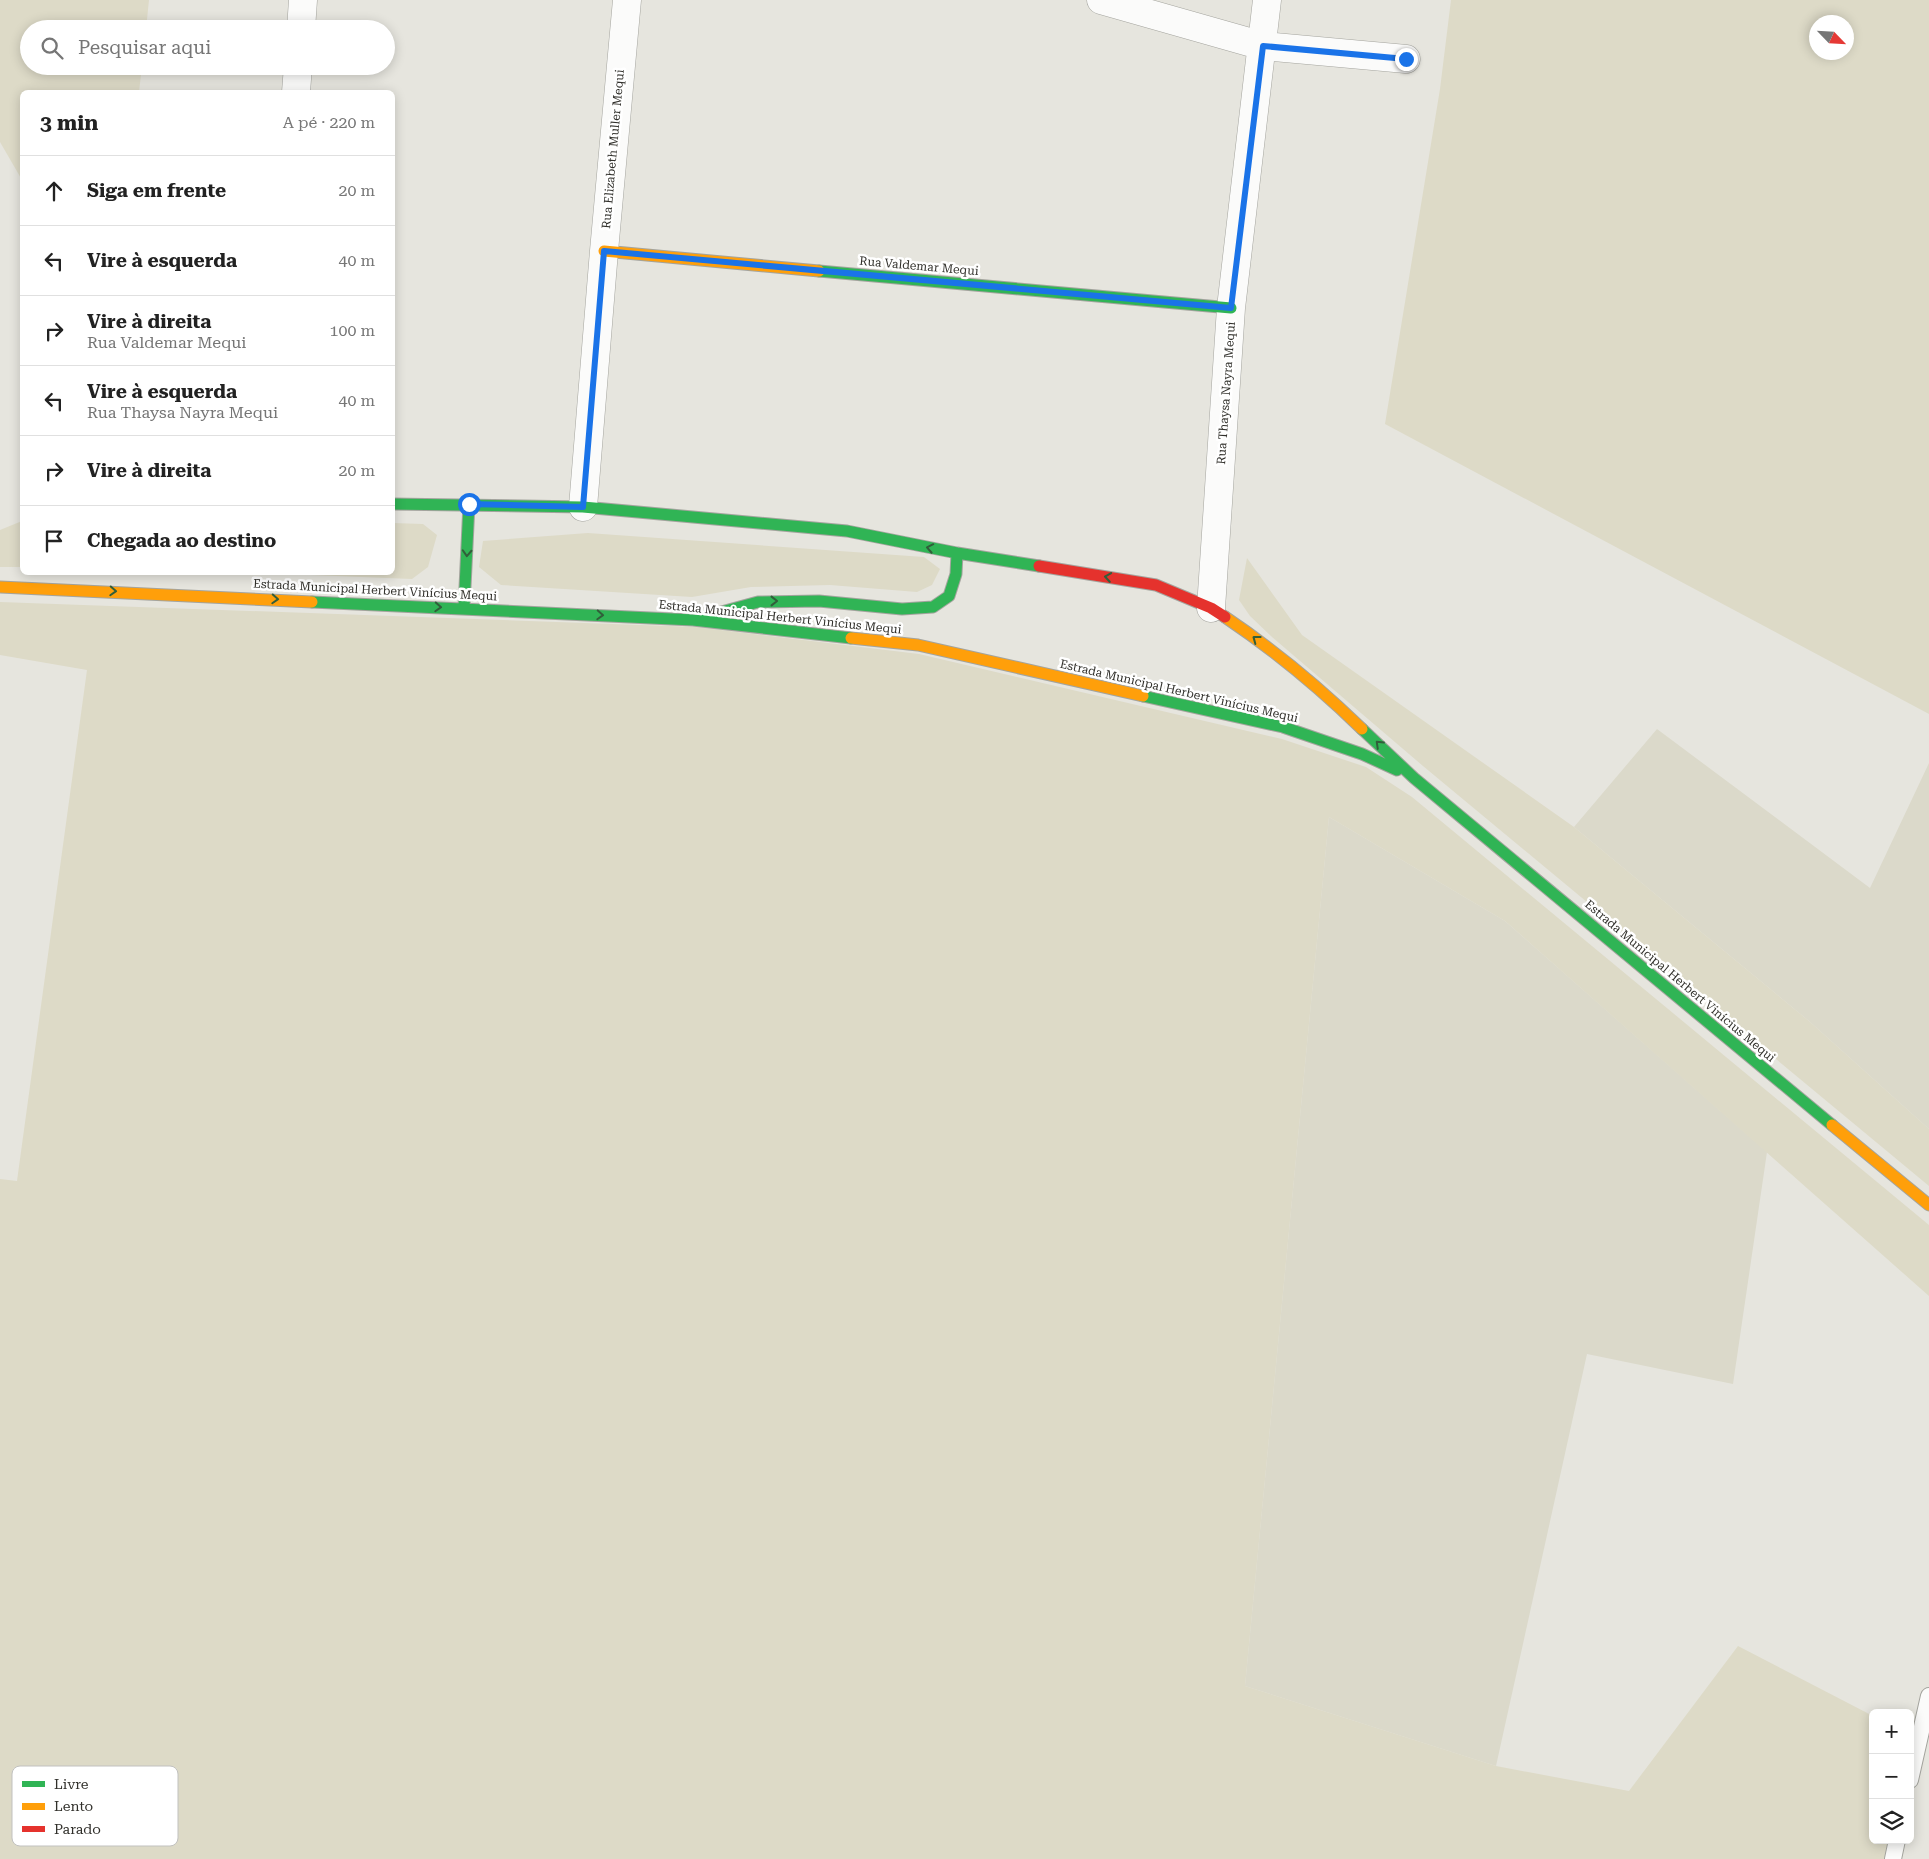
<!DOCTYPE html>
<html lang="pt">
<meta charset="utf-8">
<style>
body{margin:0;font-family:"Roboto Serif",serif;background:#f2f2f2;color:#222}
.controls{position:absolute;right:15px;bottom:15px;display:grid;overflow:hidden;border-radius:8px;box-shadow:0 2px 12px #0003}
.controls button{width:45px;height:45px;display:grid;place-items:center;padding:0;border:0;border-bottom:1px solid #e0e0e0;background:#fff;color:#222;font:25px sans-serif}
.compass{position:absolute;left:1809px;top:15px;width:45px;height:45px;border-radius:50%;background:#fff;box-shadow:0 2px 12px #0003;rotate:115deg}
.stop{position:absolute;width:15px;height:15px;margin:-11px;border:4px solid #1a73e8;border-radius:50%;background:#fff}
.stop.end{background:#1a73e8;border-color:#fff;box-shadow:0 1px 5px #0008}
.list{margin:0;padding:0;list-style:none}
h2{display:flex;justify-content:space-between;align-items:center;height:65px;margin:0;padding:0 20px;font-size:21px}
h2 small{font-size:16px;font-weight:400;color:#767676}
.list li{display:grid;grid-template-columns:32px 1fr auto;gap:15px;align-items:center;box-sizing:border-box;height:70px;padding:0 20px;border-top:1px solid #e0e0e0}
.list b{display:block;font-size:19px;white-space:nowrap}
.list p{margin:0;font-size:16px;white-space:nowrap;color:#767676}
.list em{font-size:16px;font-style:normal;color:#767676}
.icon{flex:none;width:28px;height:28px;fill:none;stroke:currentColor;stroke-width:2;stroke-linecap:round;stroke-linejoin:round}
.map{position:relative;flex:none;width:1929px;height:1859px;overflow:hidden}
.search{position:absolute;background:#fff;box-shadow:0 2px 12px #0003;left:20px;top:20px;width:375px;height:55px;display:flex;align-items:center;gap:12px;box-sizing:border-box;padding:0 18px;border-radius:28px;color:#767676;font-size:19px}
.panel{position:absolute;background:#fff;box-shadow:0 2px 12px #0003;left:20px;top:90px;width:375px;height:485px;border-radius:8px}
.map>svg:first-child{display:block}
</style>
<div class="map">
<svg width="1929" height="1859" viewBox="0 0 1929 1859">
<rect width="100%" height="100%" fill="#e6e5de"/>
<path fill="#dbd9ca" d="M 1657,729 L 1870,888 L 1929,763 L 1929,1129 L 1809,1021 L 1574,827 Z
M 1329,817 L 1505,921 L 1767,1152 L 1733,1384 L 1587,1354 L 1496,1766 L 1245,1686 Z"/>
<path fill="#dddac7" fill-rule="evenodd" d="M 0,0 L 149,0 L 146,29 L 29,29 L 29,66 L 142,66 L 139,92 L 22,92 L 22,180 L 0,142 Z
M 1451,0 L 1929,0 L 1929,714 L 1385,424 L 1440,89 ZM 1816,22 L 1846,22 L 1846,52 L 1816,52 Z
M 22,521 L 22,567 L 0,567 L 0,530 Z
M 393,523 L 423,524 L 437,535 L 428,567 L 412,579 L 260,573 L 392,572 Z
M 588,533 L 924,557 L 940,569 L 932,585 L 917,592 L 830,585 L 751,587 L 692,597 L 501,585 L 479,567 L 483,541 Z
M 1247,558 L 1302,635 L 1574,827 L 1809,1021 L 1929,1129 L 1929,1186 L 1423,766 L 1272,637 L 1250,616 L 1239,600 Z
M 0,602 L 696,627 L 919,654 L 1282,739 L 1366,767 L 1412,797 L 1929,1225 L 1929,1296 L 1505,921 L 1329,817 L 1245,1686 L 1496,1766 L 1629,1791 L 1738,1646 L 1873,1716 L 1873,1840 L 1897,1840 L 1893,1859 L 0,1859 L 0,1179 L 17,1181 L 87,670 L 0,655 Z"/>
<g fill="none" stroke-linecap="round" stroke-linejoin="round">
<defs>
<path id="lane" d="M 1910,1780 L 1929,1696
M 1893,1859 L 1897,1840"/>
<path id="street" d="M 1101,0 L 1263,46 L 1406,59
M 301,29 L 303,0
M 296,92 L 298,66
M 583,507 L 604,251 L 627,0
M 1211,608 L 1231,308 L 1267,0"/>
<path id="fast" d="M 819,271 L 1231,308
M 392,504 L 583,507 L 847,531 L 957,553 L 1039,566
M 312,602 L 693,620 L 851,638
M 464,608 L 469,504
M 707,616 L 758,602 L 819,601 L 902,609 L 933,607 L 949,596 L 956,574 L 957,553
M 1143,696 L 1283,727 L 1362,754 L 1397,770
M 1362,729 L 1414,778 L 1832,1125"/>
<path id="slow" d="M 604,251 L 819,271
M 0,587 L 312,602
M 1225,617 C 1274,650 1320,688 1362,729
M 851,638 L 918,645 L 1143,696
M 1832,1125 L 1929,1205"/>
<path id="jam" d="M 1039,566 L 1156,585 L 1211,608 L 1225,617"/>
</defs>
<use href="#lane" stroke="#a4a49e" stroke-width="18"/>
<use href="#street" stroke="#a4a49e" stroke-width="29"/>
<use href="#fast" stroke="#a4a49e" stroke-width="13"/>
<use href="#slow" stroke="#a4a49e" stroke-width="13"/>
<use href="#jam" stroke="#a4a49e" stroke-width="13"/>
<use href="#lane" stroke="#fbfbfa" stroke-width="16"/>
<use href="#street" stroke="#fbfbfa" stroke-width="28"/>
<use href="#fast" stroke="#30b455" stroke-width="11"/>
<use href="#slow" stroke="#ff9f0a" stroke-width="11"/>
<use href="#jam" stroke="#e5322d" stroke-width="11"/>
</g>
<defs><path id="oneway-chevron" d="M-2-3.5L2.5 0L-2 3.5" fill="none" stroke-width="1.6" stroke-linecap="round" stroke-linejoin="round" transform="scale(1.25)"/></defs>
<g stroke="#315e3a">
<use href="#oneway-chevron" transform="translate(930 548) rotate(-169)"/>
<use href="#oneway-chevron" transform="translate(467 553) rotate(93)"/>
<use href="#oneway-chevron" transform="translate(1108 577) rotate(-171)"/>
<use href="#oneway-chevron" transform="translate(113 591) rotate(3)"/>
<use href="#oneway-chevron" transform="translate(275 599) rotate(3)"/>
<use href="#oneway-chevron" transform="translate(774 601)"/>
<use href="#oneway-chevron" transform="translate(438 607) rotate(3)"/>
<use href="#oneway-chevron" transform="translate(600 615) rotate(3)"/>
<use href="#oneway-chevron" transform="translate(1256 639) rotate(-143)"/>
<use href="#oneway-chevron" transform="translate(1379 744) rotate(-136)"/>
</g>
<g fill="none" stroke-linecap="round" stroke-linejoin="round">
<path stroke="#1a73e8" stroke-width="6" d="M 469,504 L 583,507 L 604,251 L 1231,308 L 1263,46 L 1406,59"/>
</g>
<g text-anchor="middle" stroke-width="5" stroke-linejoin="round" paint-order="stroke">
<g font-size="12" fill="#31302b" stroke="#fff">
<text transform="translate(613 149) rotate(-85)" y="4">Rua Elizabeth Muller Mequi</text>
<text transform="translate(919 266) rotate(5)" y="4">Rua Valdemar Mequi</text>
<text transform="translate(1226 393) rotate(-86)" y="4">Rua Thaysa Nayra Mequi</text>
<text transform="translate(375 590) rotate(3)" y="4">Estrada Municipal Herbert Vinícius Mequi</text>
<text transform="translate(780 617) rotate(6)" y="4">Estrada Municipal Herbert Vinícius Mequi</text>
<text transform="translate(1179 691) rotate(13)" y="4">Estrada Municipal Herbert Vinícius Mequi</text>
<text transform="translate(1680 981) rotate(40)" y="4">Estrada Municipal Herbert Vinícius Mequi</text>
</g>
</g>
<rect x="12" y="1766" width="166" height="80" rx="8" fill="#fff" stroke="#c1c1bf" stroke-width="1"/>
<rect x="22" y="1781" width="23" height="6" fill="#30b455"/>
<rect x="22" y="1803" width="23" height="7" fill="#ff9f0a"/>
<rect x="22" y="1826" width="23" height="6" fill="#e5322d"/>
<g font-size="14" fill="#31302b">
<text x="54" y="1789">Livre</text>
<text x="54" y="1811">Lento</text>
<text x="54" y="1834">Parado</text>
</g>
</svg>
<div class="controls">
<button>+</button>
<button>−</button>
<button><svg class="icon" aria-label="layers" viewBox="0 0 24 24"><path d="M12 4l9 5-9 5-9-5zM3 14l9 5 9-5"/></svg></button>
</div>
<svg class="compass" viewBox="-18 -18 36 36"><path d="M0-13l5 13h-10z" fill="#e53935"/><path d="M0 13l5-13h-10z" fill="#767676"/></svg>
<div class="stop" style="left:469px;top:504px"></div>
<div class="stop end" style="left:1406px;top:59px"></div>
<div class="search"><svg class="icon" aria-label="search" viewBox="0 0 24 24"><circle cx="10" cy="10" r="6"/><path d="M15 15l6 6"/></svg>Pesquisar aqui</div>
<section class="panel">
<h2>3 min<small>A pé · 220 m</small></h2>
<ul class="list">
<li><svg class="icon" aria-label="ahead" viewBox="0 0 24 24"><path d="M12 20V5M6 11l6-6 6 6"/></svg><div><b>Siga em frente</b></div><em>20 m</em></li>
<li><svg class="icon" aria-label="left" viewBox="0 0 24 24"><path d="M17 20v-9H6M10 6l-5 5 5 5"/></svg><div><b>Vire à esquerda</b></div><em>40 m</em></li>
<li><svg class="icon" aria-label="right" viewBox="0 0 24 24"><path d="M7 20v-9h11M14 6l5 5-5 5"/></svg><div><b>Vire à direita</b><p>Rua Valdemar Mequi</p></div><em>100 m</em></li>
<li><svg class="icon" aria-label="left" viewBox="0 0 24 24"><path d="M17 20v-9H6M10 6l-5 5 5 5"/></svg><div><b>Vire à esquerda</b><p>Rua Thaysa Nayra Mequi</p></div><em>40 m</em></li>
<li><svg class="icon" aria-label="right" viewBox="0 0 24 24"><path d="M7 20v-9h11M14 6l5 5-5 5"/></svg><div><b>Vire à direita</b></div><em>20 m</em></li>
<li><svg class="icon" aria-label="arrive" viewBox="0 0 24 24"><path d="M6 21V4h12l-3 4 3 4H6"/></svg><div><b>Chegada ao destino</b></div></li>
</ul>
</section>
</div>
